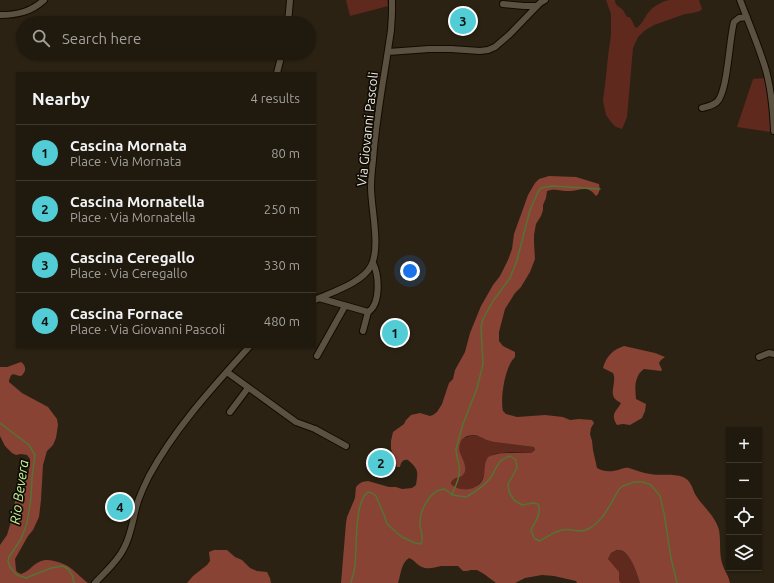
<!DOCTYPE html>
<meta charset="utf-8">
<style>
body{margin:0;font-family:Ubuntu,sans-serif;background:#2d271c;color:#f1f3f6}
.controls{position:absolute;right:12px;bottom:12px;display:grid;overflow:hidden;border-radius:0px;box-shadow:0 1px 3px #0004}
.controls button{width:36px;height:36px;display:grid;place-items:center;padding:0;border:0;border-bottom:1px solid #3d382e;background:#201a0e;color:#f1f3f6;font:20px sans-serif}
.you{position:absolute;left:410px;top:271px;width:14px;height:14px;margin:-10px;border:3px solid #fff;border-radius:50%;background:#1a73e8;box-shadow:0 0 0 6px #1a73e833}
.badge{display:grid;place-items:center;width:26px;height:26px;border-radius:50%;background:#52ccd5;color:#111;font-size:13px;font-weight:700}
.pin{position:absolute;translate:-50% -50%;border:2px solid #fff;box-shadow:0 1px 4px #0006}
.list{margin:0;padding:0;list-style:none}
h2{display:flex;justify-content:space-between;align-items:center;height:52px;margin:0;padding:0 16px;font-size:17px}
h2 small{font-size:13px;font-weight:400;color:#a2a19e}
.list li{display:grid;grid-template-columns:26px 1fr auto;gap:12px;align-items:center;box-sizing:border-box;height:56px;padding:0 16px;border-top:1px solid #3d382e}
.list b{display:block;font-size:15px;white-space:nowrap}
.list p{margin:0;font-size:13px;white-space:nowrap;color:#a2a19e}
.list em{font-size:13px;font-style:normal;color:#a2a19e}
.icon{flex:none;width:22px;height:22px;fill:none;stroke:currentColor;stroke-width:2;stroke-linecap:round;stroke-linejoin:round}
.map{position:relative;flex:none;width:774px;height:583px;overflow:hidden}
.search{position:absolute;background:#201a0e;box-shadow:0 1px 3px #0004;left:16px;top:16px;width:300px;height:44px;display:flex;align-items:center;gap:10px;box-sizing:border-box;padding:0 14px;border-radius:22px;color:#a2a19e;font-size:15px}
.panel{position:absolute;background:#201a0e;box-shadow:0 1px 3px #0004;left:16px;top:72px;width:300px;height:276px;border-radius:0px}
.map>svg:first-child{display:block}
</style>
<div class="map">
<svg width="774" height="583" viewBox="0 0 774 583">
<rect width="100%" height="100%" fill="#2b2213"/>
<path fill="#60291e" d="M 346,0 L 387,0 L 388,6 L 350,16 Z
M 606,0 L 615,0 C 615,5 618,6 622,9 C 624,11 625,14 627,17 L 629,17 C 633,20 633,25 636,28 C 642,25 644,18 648,13 C 652,7 662,1 670,0 C 679,0 689,0 699,0 L 702,9 L 700,11 L 693,13 L 685,14 L 654,25 L 644,31 L 638,37 L 633,48 L 627,117 L 622,129 L 616,127 L 611,122 L 606,115 L 603,101 L 606,77 L 608,56 L 611,35 L 611,14 Z
M 765,78 L 770,106 L 771,132 L 737,127 L 753,79 Z
M 476,435 L 494,442 L 534,447 L 535,450 L 531,453 L 510,452 L 494,454 L 485,465 C 485,470 485,475 482,480 C 476,491 459,492 451,484 L 453,479 L 462,476 C 462,471 464,465 463,460 C 462,456 461,457 460,454 C 456,440 465,436 476,435 Z
M 618,550 C 632,552 636,571 640,583 L 621,583 L 619,582 L 608,559 L 611,553 Z"/>
<path fill="#884334" fill-rule="evenodd" d="M 549,176 L 576,177 L 599,184 C 600,188 600,193 596,196 C 587,184 580,191 569,191 C 560,191 555,188 547,191 L 546,198 L 543,205 L 543,210 L 541,216 L 536,224 L 534,235 L 534,243 L 535,259 L 530,272 L 521,287 L 515,293 L 505,309 L 499,332 L 499,341 L 503,346 L 515,352 L 515,357 C 505,366 500,398 503,411 L 506,414 L 517,417 L 545,415 L 563,417 L 570,420 L 579,419 L 592,420 L 594,423 L 591,428 L 590,434 L 592,441 L 593,450 L 597,468 C 604,472 610,472 618,470 C 622,469 625,467 629,468 C 636,470 643,473 650,474 C 661,476 673,473 683,477 C 691,481 692,487 695,494 C 702,506 715,515 719,530 C 721,541 719,552 722,563 C 724,570 729,576 730,583 L 640,583 C 637,574 630,548 617,550 C 615,551 613,552 611,553 L 608,559 L 619,572 L 619,581 L 621,583 L 577,583 L 576,581 L 554,576 L 542,575 L 525,578 L 515,583 L 496,583 L 484,574 L 477,570 L 471,570 L 467,571 L 463,571 L 458,566 C 452,566 447,566 441,566 C 436,567 431,569 425,568 C 418,567 415,560 409,558 C 401,563 401,574 398,583 L 341,583 L 346,523 L 347,517 L 355,498 L 356,487 L 359,484 L 362,482 L 368,481 L 389,487 L 396,487 L 402,489 L 412,488 L 416,485 C 418,471 419,470 408,460 C 403,459 401,462 400,467 L 397,467 L 391,449 L 391,441 L 393,432 L 404,424 L 406,420 L 411,415 L 420,413 L 430,416 L 433,415 L 437,412 L 442,404 L 449,383 L 453,379 L 455,370 L 465,352 L 470,333 L 481,306 L 493,285 L 500,276 L 508,260 L 512,249 L 514,234 L 528,195 L 535,183 L 539,179 ZM 476,435 L 487,440 L 494,442 L 534,447 L 535,450 L 531,453 C 526,453 522,453 518,453 C 507,453 498,452 488,457 C 487,459 485,463 485,465 C 484,471 485,476 482,481 C 475,491 459,492 451,484 C 452,478 457,478 462,476 C 463,474 465,473 465,471 C 466,466 463,459 461,455 C 458,450 459,441 464,438 C 467,435 472,435 476,435 Z
M 624,346 L 655,353 L 665,357 L 661,360 L 659,363 L 662,370 L 661,371 L 644,369 C 634,376 635,388 636,399 L 646,404 L 645,411 L 642,418 L 630,425 L 623,424 L 617,425 C 610,414 616,412 621,403 C 605,396 618,384 613,373 L 603,368 C 606,357 612,350 624,346 Z
M 21,362 C 27,366 26,372 21,376 C 14,376 12,370 9,381 L 9,382 L 22,393 L 48,407 L 57,419 L 58,425 L 56,438 L 53,445 L 47,451 L 43,465 L 41,500 L 39,517 L 33,530 L 28,536 L 15,559 L 16,570 L 17,572 L 21,574 C 30,571 32,565 39,562 C 45,559 49,560 54,561 C 72,565 75,573 88,583 L 0,583 L 0,545 L 7,535 L 10,525 L 16,497 L 27,478 L 30,465 L 30,459 L 27,455 L 21,454 L 16,455 L 12,453 L 5,446 L 0,436 L 0,367 L 7,367 Z
M 214,550 L 227,550 L 235,557 L 242,560 L 250,568 L 257,571 L 267,572 L 270,578 L 271,583 L 187,583 L 193,576 L 207,565 L 210,561 L 209,552 Z"/>
<g fill="none" stroke-linecap="round" stroke-linejoin="round">
<path stroke="#557332" stroke-width="1.5" d="M 0,423 L 29,445 L 35,455 L 32,477 L 31,498 L 27,523 L 21,539 L 9,557 L 8,561 L 10,567 L 17,575 L 26,578 L 51,568 L 63,566 L 68,569 L 72,575 L 74,583
M 452,494 C 456,485 461,476 459,465 C 458,460 456,455 456,449 L 463,424 L 477,388 L 483,364 L 481,327 L 483,319 L 493,301 L 510,278 L 517,260 L 530,210 L 538,192 L 541,188 L 552,186 L 600,189
M 351,583 C 352,577 355,571 355,565 C 357,549 354,501 368,492 L 372,493 L 376,496 L 384,515 L 387,524 L 402,537 L 415,543 L 421,544 C 424,538 421,532 420,525 C 419,514 427,495 439,490 C 440,490 444,489 445,489 L 452,495 L 466,497 C 475,492 485,486 491,477 C 498,466 496,461 510,456 L 516,460 L 517,468 L 508,484 L 509,492 L 514,500 L 522,505 L 533,503 L 538,504 C 542,513 535,522 531,530 L 534,538 L 539,541 C 546,538 555,531 562,530 C 570,528 578,533 586,530 C 602,524 611,503 619,489 L 623,486 L 634,482 L 643,482 L 651,485 L 660,496 L 664,513 L 671,558 L 677,583"/>
<defs>
<path id="minor" d="M 740,0 C 748,21 757,42 764,64 C 771,85 773,108 774,131
M 503,4 L 524,6 L 537,6
M 0,15 C 17,15 31,12 44,0
M 288,23 L 290,0
M 388,52 L 429,49 L 451,49 L 480,51 L 488,50 L 495,47 L 510,34 L 540,3 L 545,0
M 277,73 L 282,53
M 702,108 C 707,107 713,105 717,102 C 728,91 729,39 734,22 L 739,18 L 747,17
M 319,298 L 368,312 C 381,304 379,275 373,263
M 315,300 C 332,292 362,283 371,266 C 381,247 371,209 371,187 C 371,178 372,169 373,160 C 376,116 385,73 391,30 L 392,13 L 392,0
M 363,331 L 368,312
M 317,356 L 345,306
M 759,357 L 769,353 L 774,354
M 227,372 L 296,422 L 315,429 L 346,446
M 230,412 L 248,388
M 95,583 C 105,572 118,561 124,548 C 132,533 133,517 138,501 C 141,493 145,484 149,476 C 175,428 213,387 249,347"/>
</defs>
<use href="#minor" stroke="#130b01" stroke-width="8"/>
<use href="#minor" stroke="#5b5141" stroke-width="6"/>
</g>
<g text-anchor="middle" stroke-width="3.5" stroke-linejoin="round" paint-order="stroke">
<g font-size="13" fill="#efe9df" stroke="#100c06">
<text transform="translate(367 129) rotate(-84)" y="5">Via Giovanni Pascoli</text>
</g>
<g font-size="14" font-style="italic" fill="#c4f295" stroke="#100c06">
<text transform="translate(19 492) rotate(-82)" y="5">Rio Bevera</text>
</g>
</g>
</svg>
<div class="controls">
<button>+</button>
<button>−</button>
<button><svg class="icon" aria-label="locate" viewBox="0 0 24 24"><circle cx="12" cy="12" r="6"/><path d="M12 2v4M12 18v4M2 12h4M18 12h4"/></svg></button>
<button><svg class="icon" aria-label="layers" viewBox="0 0 24 24"><path d="M12 4l9 5-9 5-9-5zM3 14l9 5 9-5"/></svg></button>
</div>
<div class="you"></div>
<div class="pin badge" style="left:395px;top:333px">1</div>
<div class="pin badge" style="left:381px;top:463px">2</div>
<div class="pin badge" style="left:463px;top:21px">3</div>
<div class="pin badge" style="left:120px;top:507px">4</div>
<div class="search"><svg class="icon" aria-label="search" viewBox="0 0 24 24"><circle cx="10" cy="10" r="6"/><path d="M15 15l6 6"/></svg>Search here</div>
<section class="panel">
<h2>Nearby<small>4 results</small></h2>
<ul class="list">
<li><span class="badge">1</span><div><b>Cascina Mornata</b><p>Place · Via Mornata</p></div><em>80 m</em></li>
<li><span class="badge">2</span><div><b>Cascina Mornatella</b><p>Place · Via Mornatella</p></div><em>250 m</em></li>
<li><span class="badge">3</span><div><b>Cascina Ceregallo</b><p>Place · Via Ceregallo</p></div><em>330 m</em></li>
<li><span class="badge">4</span><div><b>Cascina Fornace</b><p>Place · Via Giovanni Pascoli</p></div><em>480 m</em></li>
</ul>
</section>
</div>
